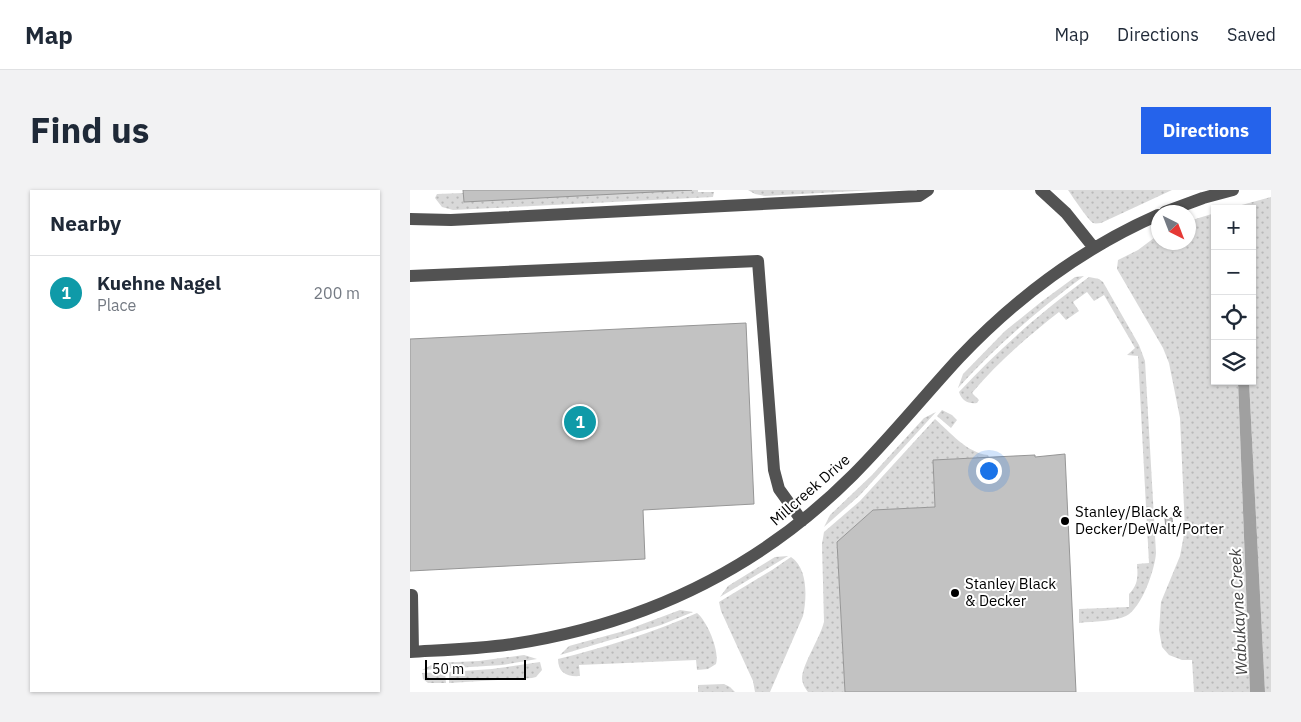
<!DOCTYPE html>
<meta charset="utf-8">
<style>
body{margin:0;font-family:"IBM Plex Sans",sans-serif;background:#f2f2f3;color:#1f2937}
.controls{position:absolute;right:15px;top:15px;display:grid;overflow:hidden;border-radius:0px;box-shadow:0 1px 4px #0004}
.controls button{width:45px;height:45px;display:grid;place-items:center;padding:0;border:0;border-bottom:1px solid #e0e1e3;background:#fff;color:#1f2937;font:25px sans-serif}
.compass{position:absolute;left:741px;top:15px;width:45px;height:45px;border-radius:50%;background:#fff;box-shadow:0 1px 4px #0004;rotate:138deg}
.scale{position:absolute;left:15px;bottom:12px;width:101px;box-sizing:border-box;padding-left:5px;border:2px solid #000;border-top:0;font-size:14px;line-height:18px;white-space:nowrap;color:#000;-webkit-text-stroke:4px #fff;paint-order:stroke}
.you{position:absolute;left:578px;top:280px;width:18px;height:18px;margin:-12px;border:4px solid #fff;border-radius:50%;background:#1a73e8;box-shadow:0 0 0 8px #1a73e833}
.badge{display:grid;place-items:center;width:32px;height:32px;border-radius:50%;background:#2563eb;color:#fff;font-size:16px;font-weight:700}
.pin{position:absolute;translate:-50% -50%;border:2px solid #fff;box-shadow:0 1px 5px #0006}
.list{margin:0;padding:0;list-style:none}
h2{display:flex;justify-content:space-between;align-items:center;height:65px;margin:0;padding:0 20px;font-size:21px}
h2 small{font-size:16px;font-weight:400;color:#747a83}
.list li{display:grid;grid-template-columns:32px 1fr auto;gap:15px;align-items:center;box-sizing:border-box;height:75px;padding:0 20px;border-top:1px solid #e0e1e3}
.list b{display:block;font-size:19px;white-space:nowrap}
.list p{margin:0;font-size:16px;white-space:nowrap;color:#747a83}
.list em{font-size:16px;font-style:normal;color:#747a83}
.icon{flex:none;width:28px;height:28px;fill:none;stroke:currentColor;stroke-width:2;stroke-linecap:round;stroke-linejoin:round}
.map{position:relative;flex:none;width:861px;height:502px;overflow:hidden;border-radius:0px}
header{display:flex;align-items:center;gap:30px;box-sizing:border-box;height:70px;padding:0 25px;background:#fff;border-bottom:1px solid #e0e1e3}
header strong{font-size:24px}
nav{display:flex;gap:28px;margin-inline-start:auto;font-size:18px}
.intro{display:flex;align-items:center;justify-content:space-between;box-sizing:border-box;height:120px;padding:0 30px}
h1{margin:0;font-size:35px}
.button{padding:12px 22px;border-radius:0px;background:#2563eb;color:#fff;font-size:18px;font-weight:700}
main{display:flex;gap:30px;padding:0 30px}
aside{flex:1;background:#fff;border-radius:0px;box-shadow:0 1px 4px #0004}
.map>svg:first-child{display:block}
</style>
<header>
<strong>Map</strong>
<nav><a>Map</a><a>Directions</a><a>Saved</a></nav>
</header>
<div class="intro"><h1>Find us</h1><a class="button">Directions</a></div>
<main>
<aside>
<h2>Nearby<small></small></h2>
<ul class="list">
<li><span class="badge" style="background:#0f9aa8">1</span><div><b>Kuehne Nagel</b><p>Place</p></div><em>200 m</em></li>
</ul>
</aside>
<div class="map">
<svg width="861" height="502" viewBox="0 0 861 502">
<defs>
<pattern id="grass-dots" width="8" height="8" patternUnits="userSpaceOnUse" patternTransform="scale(1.25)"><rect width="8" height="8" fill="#d9d9d9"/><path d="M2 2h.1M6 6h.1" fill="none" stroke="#b8b8b8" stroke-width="1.8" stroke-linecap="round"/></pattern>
</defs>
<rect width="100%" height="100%" fill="#fff"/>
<path fill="url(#grass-dots)" d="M 282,0 L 288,0 L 288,2 L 304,2 L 303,7 L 43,20 L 32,17 L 25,8 L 27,4 L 53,3 Z
M 338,0 L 465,0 L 355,6 L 345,4 Z
M 658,0 L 762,0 L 691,33 C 688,33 686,34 683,33 C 679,31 662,6 658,0 Z
M 861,7 L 861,502 L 855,502 L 839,191 L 842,191 L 842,19 L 817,19 Z
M 805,23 L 805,31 L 801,34 L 805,41 L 805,191 L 828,191 L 840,502 L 784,502 L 782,470 L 772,470 L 759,465 L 752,457 L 749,440 L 751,412 L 770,366 L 775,339 L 770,228 L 759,173 L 753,158 L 707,79 L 708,70 L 728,60 L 748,45 L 748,52 L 778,52 L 779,31 Z
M 674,86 C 628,120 586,156 548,198 L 553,184 L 595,141 L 631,112 L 665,87 Z
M 679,87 L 689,89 L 693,92 L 729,155 L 735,171 L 746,363 C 745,379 732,418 716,426 C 703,432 684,431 669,433 L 669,419 L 719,417 L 719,404 C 728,395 728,387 727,374 L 739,373 L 728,166 L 717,165 L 725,158 L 694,105 L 684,111 L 677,102 L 663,112 L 669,121 L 656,130 L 649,122 C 618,146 587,173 562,203 L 569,210 L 567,213 C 558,214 552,211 549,202 C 590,158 630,123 679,87 Z
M 532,220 L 542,225 L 547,230 L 541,238 L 527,226 Z
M 526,222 L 450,305 L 414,337 L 420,325 L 462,285 L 514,228 Z
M 525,229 C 540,242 557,263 578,265 L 579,267 L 523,270 L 525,317 L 463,320 L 427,352 L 435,502 L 398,502 C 395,498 392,493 392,488 C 392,475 410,448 414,432 L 412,354 L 414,342 L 450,311 Z
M 378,366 L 310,407 L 318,396 L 365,367 Z
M 381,367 C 398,378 397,408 393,426 L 360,502 L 345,502 L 343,491 L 311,421 L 309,412 L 362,380 Z
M 270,420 L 283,422 L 251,435 L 150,465 L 159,456 L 214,441 Z
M 287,423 C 297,431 310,461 306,474 L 298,479 L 287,480 L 286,470 L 169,475 L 170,486 C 157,487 148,483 148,469 C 196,457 242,443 287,423 Z
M 114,465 L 127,469 L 92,475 L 12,480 L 25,473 L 69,471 Z
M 130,472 L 132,480 L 126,487 L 122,488 L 39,493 L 39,482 L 82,479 Z
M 35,482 L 36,493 L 18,493 L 13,489 L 12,483 Z
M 314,494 L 320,497 L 325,502 L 288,502 L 288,495 Z"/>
<path fill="#a0a0a0" d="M 828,191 L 839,191 L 855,502 L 840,502 Z"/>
<path fill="#c2c2c2" stroke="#969696" d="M 53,0 L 282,0 L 54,12 Z
M 336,133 L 344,314 L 233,320 L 235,369 L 0,381 L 0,149 Z
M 655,264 L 666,502 L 435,502 L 427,352 L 463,320 L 525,317 L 523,270 L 625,265 L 625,267 Z
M 755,328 L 762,328 L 763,339 L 756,340 Z"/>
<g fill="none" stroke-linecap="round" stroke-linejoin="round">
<path stroke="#525252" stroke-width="12" d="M 631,0 L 656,23 L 684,58
M 755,22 L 793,8 L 823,0
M 0,29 L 41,30 L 509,6 L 518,0
M 0,86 L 348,71 L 364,280 L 369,299 L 392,331
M 0,405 L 2,405 L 3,461
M 0,462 C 34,460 69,459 103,454 C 234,434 349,379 443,285 C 480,248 513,207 549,168 C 606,108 673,58 748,25"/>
</g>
<g fill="#000" stroke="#fff" stroke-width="2">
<circle cx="655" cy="331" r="5"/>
<circle cx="545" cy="403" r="5"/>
</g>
<g text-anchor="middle" stroke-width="4" stroke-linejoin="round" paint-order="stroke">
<g font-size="15" fill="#000" stroke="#fff">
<text transform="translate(400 300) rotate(-41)" y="5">Millcreek Drive</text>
</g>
<g font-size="15" fill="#000" stroke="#fff" text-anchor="start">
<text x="665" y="327">Stanley/Black &amp;<tspan x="665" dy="17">Decker/DeWalt/Porter</tspan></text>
<text x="555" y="399">Stanley Black<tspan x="555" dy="17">&amp; Decker</tspan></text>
</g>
<g font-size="16" font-style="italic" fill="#414141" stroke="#fff">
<text transform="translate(828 422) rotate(-93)" y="6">Wabukayne Creek</text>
</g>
</g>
</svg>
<div class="controls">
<button>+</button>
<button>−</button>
<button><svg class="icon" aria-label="locate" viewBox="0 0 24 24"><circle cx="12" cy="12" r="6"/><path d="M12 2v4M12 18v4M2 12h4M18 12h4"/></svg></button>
<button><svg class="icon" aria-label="layers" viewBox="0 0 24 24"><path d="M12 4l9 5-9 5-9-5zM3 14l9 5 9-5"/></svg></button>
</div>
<svg class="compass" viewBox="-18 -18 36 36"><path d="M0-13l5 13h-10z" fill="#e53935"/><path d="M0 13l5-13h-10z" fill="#747a83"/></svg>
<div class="scale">50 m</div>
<div class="you"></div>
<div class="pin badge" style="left:170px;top:232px;background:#0f9aa8">1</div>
</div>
</main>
